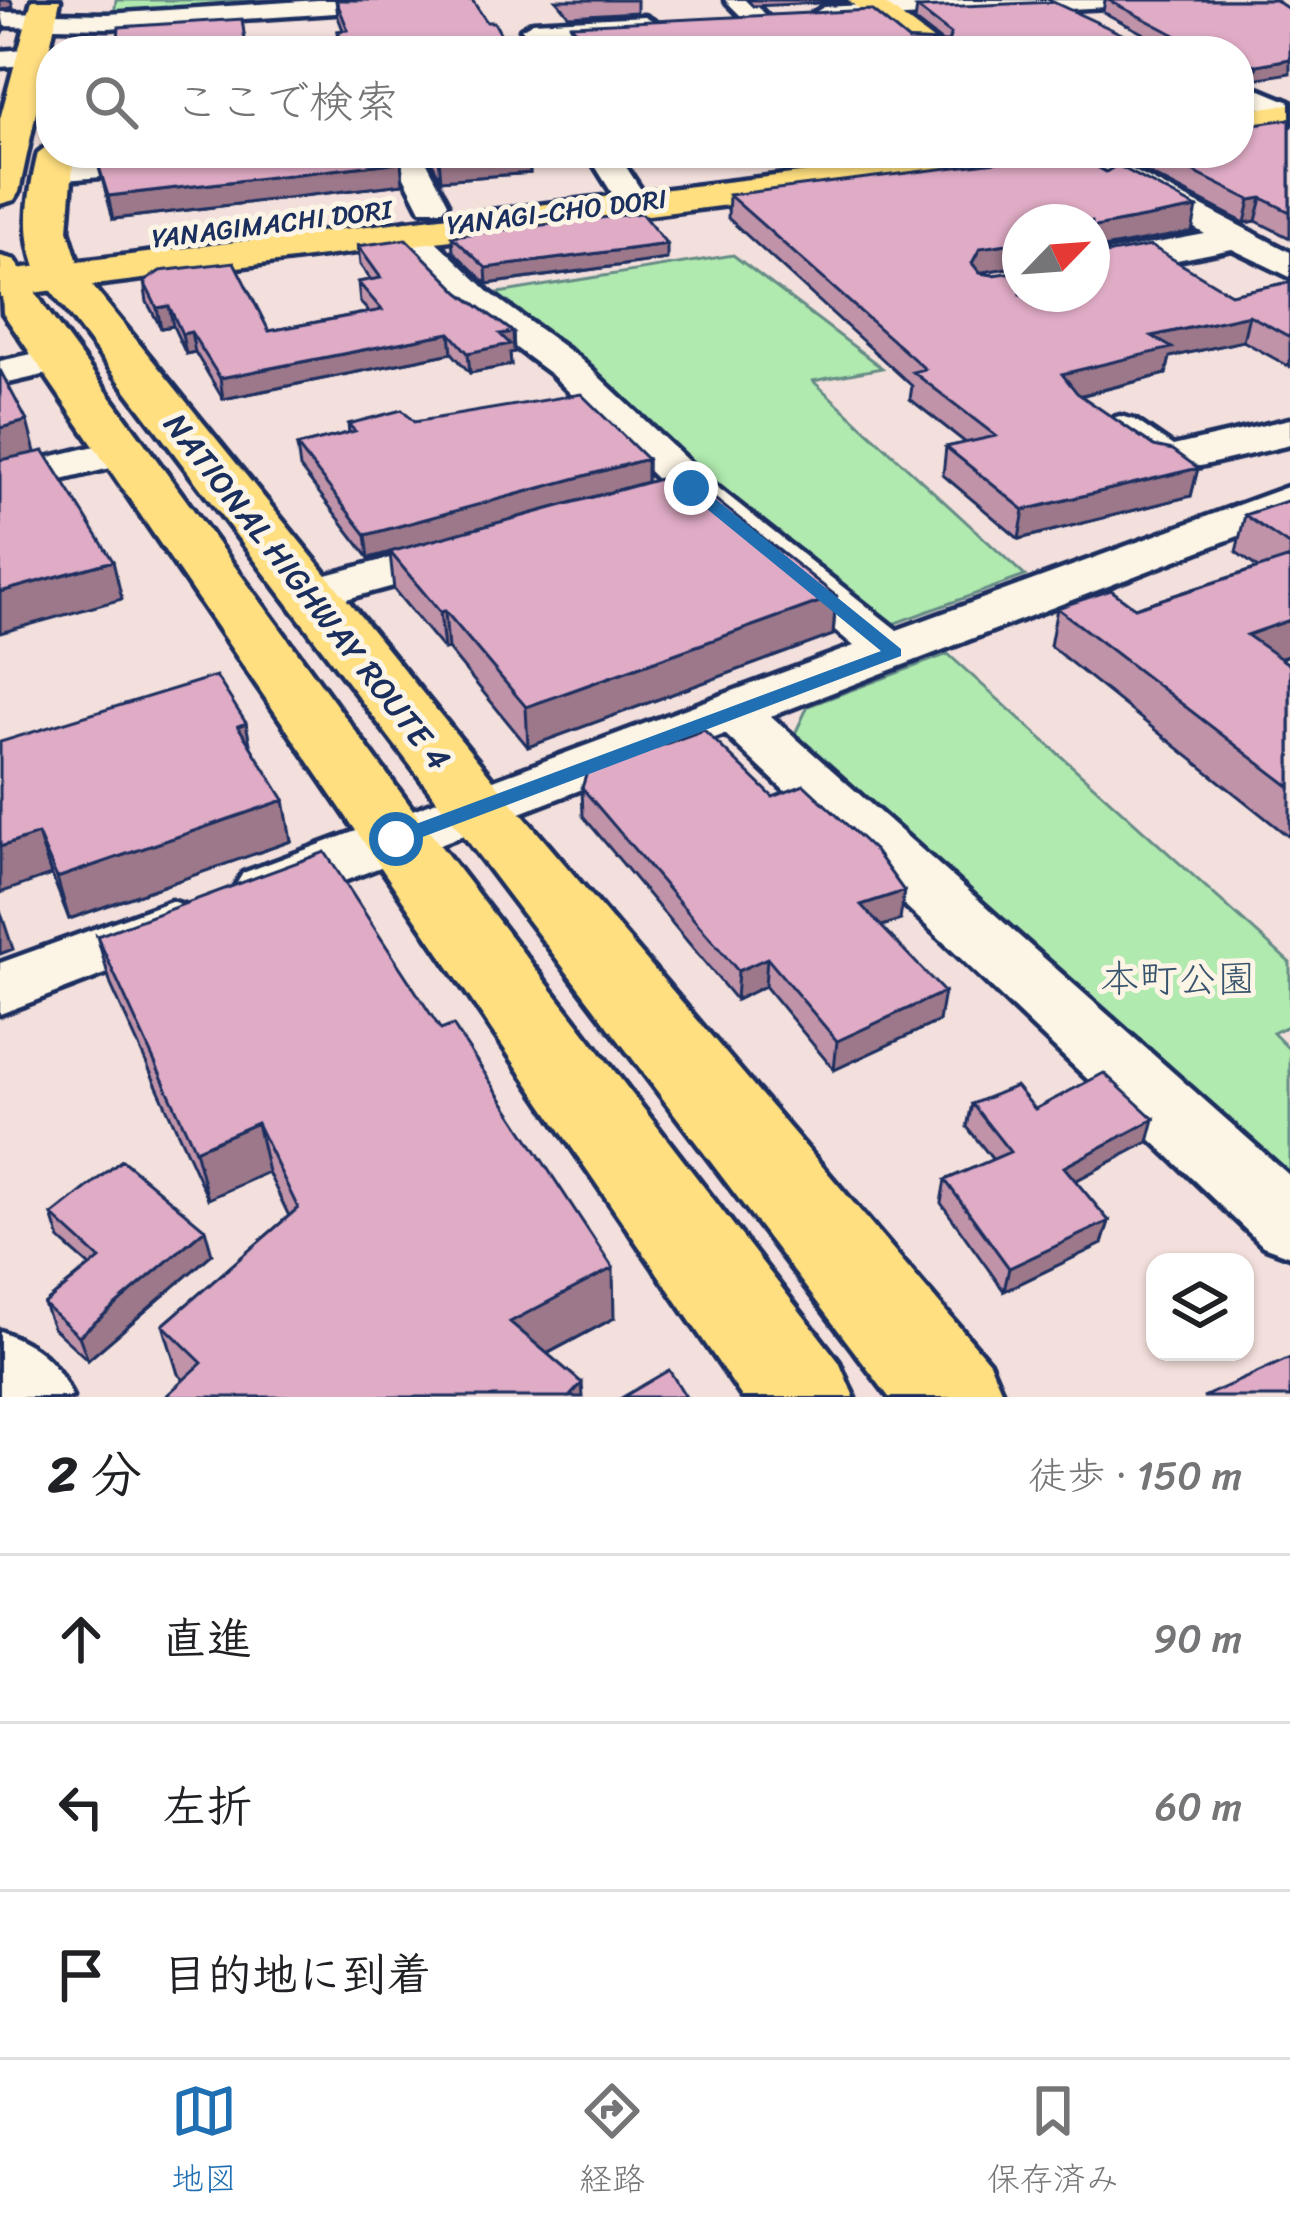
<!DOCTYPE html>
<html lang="ja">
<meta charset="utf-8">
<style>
body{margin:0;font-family:Sriracha,"Klee One",sans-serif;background:#f6f6f6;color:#202124}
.controls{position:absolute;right:36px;bottom:36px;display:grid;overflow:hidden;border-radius:24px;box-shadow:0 3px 9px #0004}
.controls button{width:108px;height:108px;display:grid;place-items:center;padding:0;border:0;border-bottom:3px solid #e0e0e0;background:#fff;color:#202124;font:60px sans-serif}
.compass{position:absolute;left:1002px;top:204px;width:108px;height:108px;border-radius:50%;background:#fff;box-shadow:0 3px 9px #0004;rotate:65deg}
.stop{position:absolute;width:36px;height:36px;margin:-27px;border:9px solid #1f6fb2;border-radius:50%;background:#fff}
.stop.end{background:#1f6fb2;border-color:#fff;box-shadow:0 3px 12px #0008}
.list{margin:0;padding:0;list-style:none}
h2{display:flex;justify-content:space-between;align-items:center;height:156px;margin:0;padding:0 48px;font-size:51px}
h2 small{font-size:39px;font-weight:400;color:#757577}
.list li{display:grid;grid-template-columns:78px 1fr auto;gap:36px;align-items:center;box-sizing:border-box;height:168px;padding:0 48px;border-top:3px solid #e0e0e0}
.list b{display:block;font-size:45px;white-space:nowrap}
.list em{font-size:39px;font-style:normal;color:#757577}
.icon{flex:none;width:66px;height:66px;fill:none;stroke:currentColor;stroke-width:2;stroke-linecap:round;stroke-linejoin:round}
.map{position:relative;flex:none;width:1290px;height:1397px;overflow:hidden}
.search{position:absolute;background:#fff;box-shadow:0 3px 9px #0004;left:36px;right:36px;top:36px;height:132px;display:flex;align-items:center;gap:30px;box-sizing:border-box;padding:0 42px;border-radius:48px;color:#757577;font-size:45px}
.sheet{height:660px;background:#fff}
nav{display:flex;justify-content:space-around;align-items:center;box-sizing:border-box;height:168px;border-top:3px solid #e0e0e0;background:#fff;font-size:33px;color:#757577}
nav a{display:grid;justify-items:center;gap:6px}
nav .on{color:#1f6fb2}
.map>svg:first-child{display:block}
</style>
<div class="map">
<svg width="1290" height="1397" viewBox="0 0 1290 1397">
<rect width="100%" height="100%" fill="#f3dfdb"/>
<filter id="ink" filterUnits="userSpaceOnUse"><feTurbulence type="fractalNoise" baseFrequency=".00833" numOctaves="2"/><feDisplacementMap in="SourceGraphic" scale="24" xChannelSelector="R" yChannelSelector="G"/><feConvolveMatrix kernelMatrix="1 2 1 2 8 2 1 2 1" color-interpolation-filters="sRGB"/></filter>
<g filter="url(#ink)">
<path fill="#b0eaaf" stroke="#668c86" stroke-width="3" d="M 116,0 L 362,0 L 114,15 Z
M 733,255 L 882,368 L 813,381 L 1025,576 L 890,625 L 739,507 L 486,295 Z
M 948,654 L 1290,963 L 1290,1025 L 1273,1033 L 1290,1050 L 1290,1195 L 792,740 L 808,706 Z"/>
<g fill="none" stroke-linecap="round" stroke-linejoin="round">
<defs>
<path id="minor" d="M 318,0 L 437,0 L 425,7 L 108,28 L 0,26 L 0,12 L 108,14 Z
M 725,0 L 751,0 L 768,17 L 765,22 L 747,22 Z
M 964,0 L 1121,0 L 1109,7 L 824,21 L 812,14 L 824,7 Z
M 645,16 L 657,23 L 654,28 L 533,36 L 521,29 L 533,22 Z
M 51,47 L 61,51 L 51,51 L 51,63 L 0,67 L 0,51 Z
M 1239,81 L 1290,102 L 1290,121 L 1239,99 Z
M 174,153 L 302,153 L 287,162 L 52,181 L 37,172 L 52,163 Z
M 392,153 L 422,153 L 448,203 L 443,210 L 421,210 Z
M 587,153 L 617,153 L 649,202 L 644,209 L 622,209 Z
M 1062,153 L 1100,153 L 1290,252 L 1290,277 L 1232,249 L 1092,277 L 1092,255 L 1205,234 Z
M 406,221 L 418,224 L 490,293 L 579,358 L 707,479 L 897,630 L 1290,486 L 1290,516 L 771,716 L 1290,1176 L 1290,1256 L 1263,1246 L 725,734 L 287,903 L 265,910 L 243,903 L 234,888 L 243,873 L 854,646 L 675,497 L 551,374 L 464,309 L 389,231 Z
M 59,348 L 73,352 L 79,360 L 73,368 L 0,385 L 0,361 Z
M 1120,416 L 1135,420 L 1173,446 L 1290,419 L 1290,445 L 1166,474 C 1143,468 1113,449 1099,429 L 1105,420 Z
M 124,439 L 139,443 L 146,452 L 139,461 L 0,495 L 0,469 Z
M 464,538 L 481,542 L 488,552 L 481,562 L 310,609 L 293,604 L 285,594 L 293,584 Z
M 171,901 L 194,908 L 203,924 L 194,940 L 0,1014 L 0,963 Z
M 0,1331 C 36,1345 57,1361 72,1397 L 0,1397 Z"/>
<path id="major" d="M 848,0 L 880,0 L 947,51 L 911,51 Z
M 1290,104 L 1290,124 L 1239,133 L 1239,111 Z
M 963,153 L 1071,153 L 1066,161 L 1053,164 L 0,297 L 0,271 Z"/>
<path id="highway" d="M 32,0 L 60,0 L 19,192 L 14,200 L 0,204 L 0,119 Z
M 51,143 L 51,153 L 74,153 L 68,230 L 81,272 L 503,792 L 989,1362 L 1004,1397 L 889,1397 L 39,275 C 21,233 28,196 38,153 Z
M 0,256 L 15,260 L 46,309 L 422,822 L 839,1362 L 854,1397 L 742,1397 L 3,313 Z"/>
</defs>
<use href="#minor" stroke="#1b2f5e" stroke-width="9"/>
<use href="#major" stroke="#1b2f5e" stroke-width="9"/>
<use href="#highway" stroke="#1b2f5e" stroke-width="9"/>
<use href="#minor" fill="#fcf5e5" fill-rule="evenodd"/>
<use href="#major" fill="#ffdf80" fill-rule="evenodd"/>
<use href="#highway" fill="#ffdf80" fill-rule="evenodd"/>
</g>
<path fill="#c093a9" stroke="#1b2f5e" stroke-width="3" fill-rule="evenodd" d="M 336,0 L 487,22 L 510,51 L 246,47 L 339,41 L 338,31 L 343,30 L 338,17 Z
M 556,0 L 637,0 L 637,12 L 569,16 Z
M 747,0 L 845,0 L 844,2 L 753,6 Z
M 1105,0 L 1275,0 L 1254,79 L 1239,77 L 1239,51 L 581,51 L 571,39 L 571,25 L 942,42 L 915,21 L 917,8 L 1137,41 L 1159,42 L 1103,12 Z
M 1290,119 L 1290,238 L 1256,221 L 1245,223 L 1142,170 L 1145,153 L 1239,153 Z
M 427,153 L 548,153 L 529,158 L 530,173 L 441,180 Z
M 97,160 L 401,162 L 403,184 L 113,219 Z
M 729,195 L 1192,232 L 1094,250 L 1093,256 L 1231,294 L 1290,282 L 1290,367 L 1243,341 L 1170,357 L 1166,374 L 1080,396 L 1154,446 L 1198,468 L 1191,496 L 1019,539 L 943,475 L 946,447 L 966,443 L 910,399 L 912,386 L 728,218 ZM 1020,222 L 1092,294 L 980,272 L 1020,266 Z
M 452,236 L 667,259 L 487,284 L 453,251 Z
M 358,246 L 460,293 L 513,332 L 514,352 L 510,353 L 511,365 L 470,373 L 452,353 L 223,399 L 195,352 L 186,354 L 173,326 L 161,328 L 147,302 L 144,282 L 269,331 L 369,312 L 360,302 L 358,282 L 371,280 L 360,265 Z
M 414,422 L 647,459 L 647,482 L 836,596 L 833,635 L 528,747 L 448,649 L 444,650 L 394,590 L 390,553 L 369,558 L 300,468 L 297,446 L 349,433 L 348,424 Z
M 1290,500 L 1290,655 L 1280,658 L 1290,665 L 1290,835 L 1288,836 L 1050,646 L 1057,608 L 1135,608 L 1258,568 L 1236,552 L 1245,515 Z
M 0,742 L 251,747 L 291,841 L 69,919 Z
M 582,788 L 773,797 L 900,920 L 881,926 L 939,1021 L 834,1070 L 765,986 L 736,1000 L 583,816 Z
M 97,936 L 614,1318 L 547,1354 L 184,1380 L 178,1374 L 163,1325 L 289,1216 L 268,1172 L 208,1199 L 111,985 Z
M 972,1104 L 1035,1109 L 1148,1142 L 1075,1181 L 1109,1221 L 1102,1244 L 1004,1291 L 941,1203 L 945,1180 L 993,1160 L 967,1127 Z
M 52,1215 L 212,1254 L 88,1360 L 53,1328 L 44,1304 L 90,1266 L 60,1240 Z"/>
<path fill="#9c788a" stroke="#1b2f5e" stroke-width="3" d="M 0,0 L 11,0 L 13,7 L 0,11 Z
M 1,16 L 4,31 L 0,38 L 0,17 Z
M 1290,59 L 1290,73 L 1254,79 L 1257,65 Z
M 507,153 L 548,153 L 529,158 L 530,173 L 441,180 L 439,158 Z
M 401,162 L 403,184 L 113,219 L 108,196 Z
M 1262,198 L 1256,221 L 1245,223 L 1250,200 Z
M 1197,208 L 1192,232 L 1092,250 L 1095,227 Z
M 1020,242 L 1020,266 L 977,273 L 972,263 L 980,248 Z
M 667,244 L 667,259 L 487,284 L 486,268 Z
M 169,306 L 173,326 L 161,328 L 157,308 Z
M 1249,315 L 1243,341 L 1170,357 L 1166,374 L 1058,401 L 1062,374 L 1152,336 Z
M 191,332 L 195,352 L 186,354 L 182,334 Z
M 513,332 L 514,352 L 510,353 L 511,365 L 470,373 L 468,353 L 500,334 Z
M 450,333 L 452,353 L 223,399 L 220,378 Z
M 27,421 L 36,456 L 0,465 L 0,428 Z
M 647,459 L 647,482 L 369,558 L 366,535 Z
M 1198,468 L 1191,496 L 1019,539 L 1024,510 Z
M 113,561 L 122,599 L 0,633 L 0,592 Z
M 836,596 L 833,635 L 528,747 L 526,707 Z
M 445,611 L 448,649 L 444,650 L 440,612 Z
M 1290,620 L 1290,655 L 1237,674 L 1247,635 Z
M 246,723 L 254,764 L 238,726 Z
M 284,800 L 291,841 L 69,919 L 57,878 Z
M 38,834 L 51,875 L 0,893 L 0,847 Z
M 904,891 L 900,920 L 858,934 L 861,905 Z
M 0,910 L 13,949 L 0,954 Z
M 767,958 L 765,986 L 736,1000 L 738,971 Z
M 944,992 L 939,1021 L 834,1070 L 837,1041 Z
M 1154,1119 L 1148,1142 L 1058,1190 L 1064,1167 Z
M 257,1123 L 268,1172 L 208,1199 L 195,1150 Z
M 1109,1221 L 1102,1244 L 1004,1291 L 1009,1268 Z
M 205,1229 L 212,1254 L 88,1360 L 79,1336 Z
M 613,1268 L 614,1318 L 514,1371 L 510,1322 Z
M 582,1383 L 583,1397 L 569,1397 Z"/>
<path fill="#dfabc5" stroke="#1b2f5e" stroke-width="3" fill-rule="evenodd" d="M 336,0 L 472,0 L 487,22 L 494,22 L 510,51 L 117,51 L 119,27 L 242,19 L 246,47 L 342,41 L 338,31 L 348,30 Z
M 1108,0 L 1275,0 L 1290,10 L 1290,59 L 1257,65 L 1239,63 L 1239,51 L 592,51 L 571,25 L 871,10 L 909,41 L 948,42 L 951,34 L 917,8 L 1053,2 L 1137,41 L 1173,42 L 1177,36 Z
M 1290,119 L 1290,212 L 1262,198 L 1250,200 L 1156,153 L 1239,153 L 1239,126 Z
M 185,153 L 396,153 L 401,162 L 108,196 L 97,160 Z
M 437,153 L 507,153 L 439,158 Z
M 1045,156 L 1053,161 L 1085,160 L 1106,172 L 1117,165 L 1197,208 L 1095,227 L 1093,256 L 1151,246 L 1231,294 L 1290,282 L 1290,337 L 1249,315 L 1152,336 L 1172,348 L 1062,374 L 1077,393 L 1154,446 L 1173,450 L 1198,468 L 1024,510 L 946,447 L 996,436 L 913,372 L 925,369 L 729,195 ZM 1020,222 L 1092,222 L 1092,294 L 1020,294 L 1020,271 L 993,275 L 980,273 L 972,263 L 980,248 L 1020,242 Z
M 641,213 L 667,244 L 486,268 L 452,236 Z
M 406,239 L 460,293 L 513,332 L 500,334 L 510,344 L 468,353 L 450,333 L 220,378 L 191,332 L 182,334 L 169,306 L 157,308 L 144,282 L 160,271 L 234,262 L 269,331 L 382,310 L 358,282 L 381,278 L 358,246 Z
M 0,370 L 27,421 L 0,428 Z
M 581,394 L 647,459 L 366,535 L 297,446 L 355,431 L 348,424 L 402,410 L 414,422 Z
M 44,451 L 113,561 L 0,592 L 0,460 Z
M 682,473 L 836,596 L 526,707 L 445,611 L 440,612 L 390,552 Z
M 1290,500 L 1290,546 L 1245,515 Z
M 1290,558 L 1290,620 L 1247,635 L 1290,665 L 1290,787 L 1057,608 L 1111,590 L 1135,608 Z
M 216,676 L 246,723 L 238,726 L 284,800 L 57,878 L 38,834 L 0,847 L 0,742 Z
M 704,730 L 773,797 L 804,785 L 875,851 L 904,891 L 861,905 L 944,992 L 837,1041 L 767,958 L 738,971 L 582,788 L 587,772 Z
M 325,852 L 441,1030 L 453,1025 L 613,1268 L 510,1322 L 582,1383 L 569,1397 L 165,1397 L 202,1363 L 163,1325 L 298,1208 L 257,1123 L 195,1150 L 97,936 Z
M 1104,1073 L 1154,1119 L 1064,1167 L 1109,1221 L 1009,1268 L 945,1180 L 1010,1152 L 972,1104 L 1016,1086 L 1035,1109 Z
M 122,1160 L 205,1229 L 79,1336 L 44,1304 L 100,1259 L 52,1215 Z
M 1290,1358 L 1290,1397 L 1203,1397 Z
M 669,1370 L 686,1397 L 623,1397 Z"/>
</g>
<path fill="#1f6fb2" d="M 685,484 L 697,484 L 901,649 L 901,656 L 404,844 L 389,844 L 389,834 L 881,651 L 685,491 Z"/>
<g text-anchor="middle" stroke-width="10" stroke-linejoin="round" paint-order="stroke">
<g font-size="27" fill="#1b2f5e" stroke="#fcf5e5">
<text transform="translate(557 212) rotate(-7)" y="9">YANAGI-CHO DORI</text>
<text transform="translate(272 224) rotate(-7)" y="9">YANAGIMACHI DORI</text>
</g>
<g font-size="33" fill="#1b2f5e" stroke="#fcf5e5">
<text transform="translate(308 591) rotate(52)" y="12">NATIONAL HIGHWAY ROUTE 4</text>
</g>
<g font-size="39" fill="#39546e" stroke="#fcf5e5">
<text x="1178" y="992">本町公園</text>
</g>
</g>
</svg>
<div class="controls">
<button><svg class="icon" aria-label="layers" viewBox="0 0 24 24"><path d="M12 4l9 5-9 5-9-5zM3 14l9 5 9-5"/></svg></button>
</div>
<svg class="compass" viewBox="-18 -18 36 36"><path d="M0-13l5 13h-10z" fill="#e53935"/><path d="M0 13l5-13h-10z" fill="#757577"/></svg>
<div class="stop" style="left:396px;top:839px"></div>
<div class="stop end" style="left:691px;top:488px"></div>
<div class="search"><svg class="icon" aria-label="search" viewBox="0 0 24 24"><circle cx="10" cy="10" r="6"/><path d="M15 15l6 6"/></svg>ここで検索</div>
</div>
<section class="sheet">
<h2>2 分<small>徒歩 · 150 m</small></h2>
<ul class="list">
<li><svg class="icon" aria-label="ahead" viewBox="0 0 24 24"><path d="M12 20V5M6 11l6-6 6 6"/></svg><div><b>直進</b></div><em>90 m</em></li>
<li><svg class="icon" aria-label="left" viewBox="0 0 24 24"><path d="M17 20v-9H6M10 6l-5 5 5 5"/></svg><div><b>左折</b></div><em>60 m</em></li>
<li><svg class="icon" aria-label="arrive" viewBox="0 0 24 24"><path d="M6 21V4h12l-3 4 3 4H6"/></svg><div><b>目的地に到着</b></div></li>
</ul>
</section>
<nav>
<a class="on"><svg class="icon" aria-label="map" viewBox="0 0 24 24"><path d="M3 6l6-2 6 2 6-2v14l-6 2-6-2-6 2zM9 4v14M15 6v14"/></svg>地図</a>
<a><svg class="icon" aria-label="directions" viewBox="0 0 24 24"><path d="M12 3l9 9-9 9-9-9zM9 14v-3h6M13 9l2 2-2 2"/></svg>経路</a>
<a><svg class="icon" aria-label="saved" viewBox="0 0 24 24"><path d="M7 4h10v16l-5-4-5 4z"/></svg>保存済み</a>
</nav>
